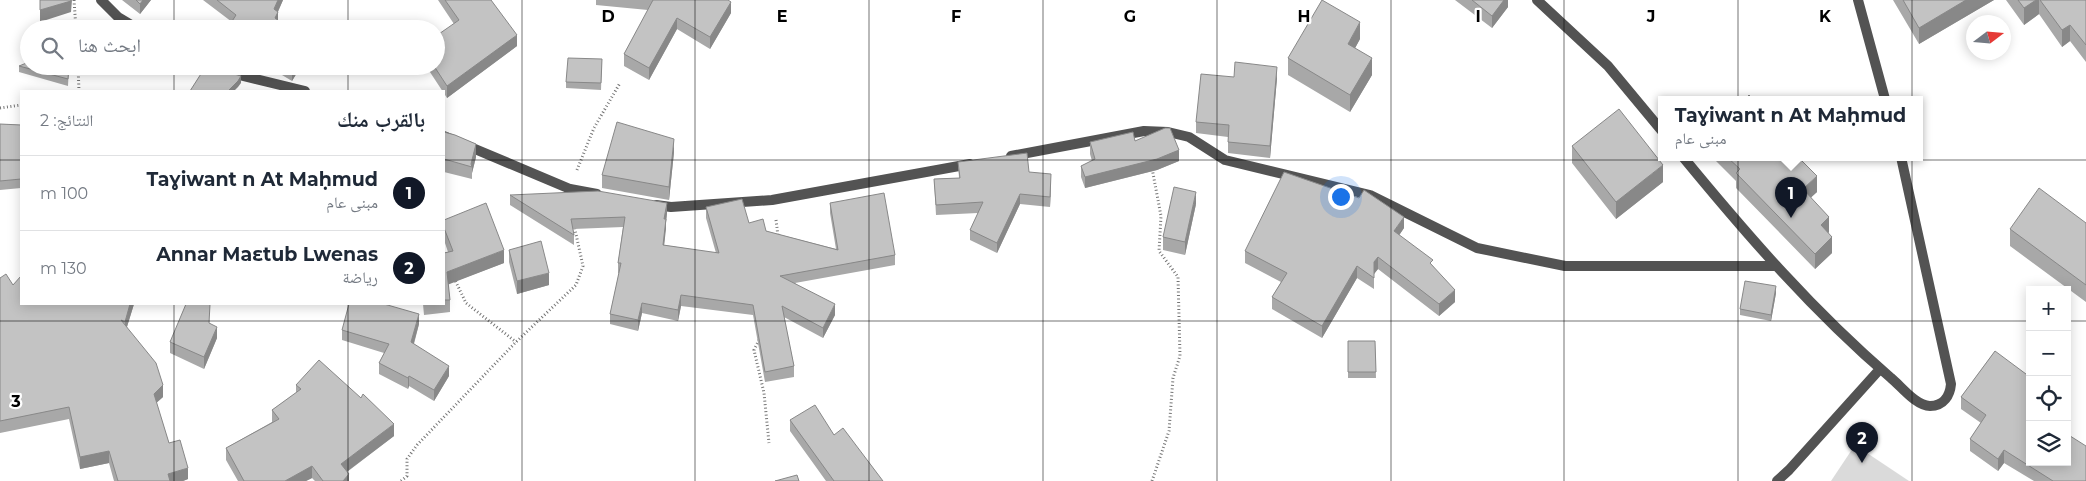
<!DOCTYPE html>
<html lang="ar">
<meta charset="utf-8">
<style>
body{margin:0;font-family:Montserrat,"Noto Naskh Arabic",sans-serif;background:#f2f2f3;color:#1f2937;direction:rtl}
.controls{position:absolute;right:15px;bottom:15px;display:grid;overflow:hidden;border-radius:0px;box-shadow:0 2px 12px #0003}
.controls button{width:45px;height:45px;display:grid;place-items:center;padding:0;border:0;border-bottom:1px solid #e0e1e3;background:#fff;color:#1f2937;font:25px sans-serif}
.compass{position:absolute;left:1966px;top:15px;width:45px;height:45px;border-radius:50%;background:#fff;box-shadow:0 2px 12px #0003;rotate:74deg}
.you{position:absolute;left:1340px;top:196px;width:18px;height:18px;margin:-12px;border:4px solid #fff;border-radius:50%;background:#1a73e8;box-shadow:0 0 0 8px #1a73e833}
.badge{display:grid;place-items:center;width:32px;height:32px;border-radius:50%;background:#111827;color:#fff;font-size:16px;font-weight:700}
.pin{position:absolute;translate:-50% -41px;filter:drop-shadow(0 1px 2px #0008)}
.pin::after{content:'';position:absolute;top:26px;width:18px;height:15px;background:inherit;clip-path:polygon(0 0,100% 0,50% 100%)}
.popup{position:absolute;left:1658px;top:96px;width:265px;height:65px;box-sizing:border-box;display:grid;place-content:center;border-radius:0px;background:#fff;filter:drop-shadow(0 1px 4px #0005);font-size:16px;white-space:nowrap;color:#747a83}
.popup b{font-size:19px;color:#1f2937}
.popup::after{content:'';position:absolute;left:50%;top:100%;margin-left:-10px;border:10px solid transparent;border-top-color:#fff}
.list{margin:0;padding:0;list-style:none}
h2{display:flex;justify-content:space-between;align-items:center;height:65px;margin:0;padding:0 20px;font-size:21px}
h2 small{font-size:16px;font-weight:400;color:#747a83}
.list li{display:grid;grid-template-columns:32px 1fr auto;gap:15px;align-items:center;box-sizing:border-box;height:75px;padding:0 20px;border-top:1px solid #e0e1e3}
.list b{display:block;font-size:19px;white-space:nowrap}
.list p{margin:0;font-size:16px;white-space:nowrap;color:#747a83}
.list em{font-size:16px;font-style:normal;color:#747a83}
.icon{flex:none;width:28px;height:28px;fill:none;stroke:currentColor;stroke-width:2;stroke-linecap:round;stroke-linejoin:round}
.map{position:relative;flex:none;width:2086px;height:481px;overflow:hidden;direction:ltr}
.search{position:absolute;background:#fff;box-shadow:0 2px 12px #0003;left:20px;top:20px;width:425px;height:55px;display:flex;align-items:center;gap:12px;box-sizing:border-box;padding:0 18px;border-radius:28px;color:#747a83;font-size:19px}
.panel{position:absolute;background:#fff;box-shadow:0 2px 12px #0003;left:20px;top:90px;width:425px;height:215px;border-radius:0px;direction:rtl}
.map>svg:first-child{display:block}
</style>
<div class="map">
<svg width="2086" height="481" viewBox="0 0 2086 481">
<rect width="100%" height="100%" fill="#fff"/>
<path fill="#dadada" d="M 1855,445 L 1909,481 L 1831,481 Z"/>
<g fill="none" stroke-linecap="round" stroke-linejoin="round">
<path stroke="#757575" stroke-width="3" stroke-dasharray="1 2.5" stroke-linecap="butt" d="M 74,0 L 76,29
M 78,66 L 79,91
M 0,108 L 21,105
M 577,170 L 594,128 L 620,83
M 776,220 L 778,236
M 454,278 L 466,303 L 516,342
M 759,340 L 754,350 L 764,393 L 769,443
M 401,481 L 407,476 L 407,459 L 417,445 L 516,342 L 576,285 L 583,266 L 574,225
M 1152,481 L 1169,431 L 1173,378 L 1180,356 L 1178,277 L 1159,251 L 1161,216 L 1152,168"/>
<path stroke="#535353" stroke-width="10" d="M 101,0 L 118,17 L 138,29
M 1537,0 L 1608,66 L 1662,131
M 1858,0 L 1885,99
M 215,66 L 227,72 L 305,91
M 444,136 L 570,189 L 597,194
M 1011,156 L 1144,131 L 1168,132 L 1189,137 L 1225,160 L 1370,195 L 1477,248 L 1565,266 L 1775,266
M 1683,157 C 1748,236 1813,311 1891,378 C 1901,386 1916,406 1930,406 C 1944,406 1950,395 1951,384 L 1901,157
M 656,205 L 671,207 L 772,200 L 970,164
M 1777,481 L 1789,470 L 1880,369"/>
</g>
<path fill="#a8a8a8" d="M 122,0 L 151,0 L 140,14 Z
M 203,0 L 283,0 L 278,12 L 278,20 L 282,29 L 232,22 Z
M 438,0 L 491,0 L 517,46 L 447,98 L 426,66 L 436,66 L 454,24 Z
M 596,0 L 728,0 L 731,13 L 710,49 L 677,29 L 649,80 L 624,66 L 624,54 L 648,10 L 596,5 Z
M 1455,0 L 1508,0 L 1508,7 L 1492,28 Z
M 1893,0 L 1994,0 L 1919,44 Z
M 2006,0 L 2086,0 L 2086,62 L 2070,41 L 2062,47 L 2039,14 L 2024,25 Z
M 1360,39 L 1355,48 L 1372,75 L 1350,112 L 1288,75 L 1288,58 Z
M 602,59 L 601,90 L 566,88 L 566,82 Z
M 19,66 L 69,66 L 68,86 L 19,72 Z
M 232,66 L 251,66 L 249,70 Z
M 267,66 L 301,66 L 292,81 Z
M 1234,77 L 1277,78 L 1270,158 L 1228,153 L 1228,137 L 1196,133 L 1196,122 Z
M 0,124 L 21,125 L 21,188 L 0,190 Z
M 444,132 L 476,157 L 472,173 L 472,179 L 444,172 Z
M 1135,141 L 1179,161 L 1157,170 L 1085,188 L 1081,177 L 1081,166 L 1092,161 L 1090,154 L 1090,142 Z
M 1572,146 L 1663,182 L 1616,219 L 1572,163 Z
M 674,152 L 669,200 L 602,188 L 602,175 Z
M 1712,157 L 1798,157 L 1817,192 L 1811,197 L 1829,232 L 1828,233 L 1832,253 L 1815,269 L 1736,188 L 1736,181 Z
M 958,162 L 1029,172 L 1051,185 L 1050,207 L 1020,204 L 997,253 L 970,240 L 970,230 L 978,213 L 936,215 L 934,179 L 959,178 Z
M 510,195 L 667,213 L 666,222 L 664,245 L 716,253 L 706,218 L 706,207 L 749,223 L 766,231 L 836,249 L 830,213 L 830,203 L 895,255 L 895,265 L 795,283 L 835,315 L 823,338 L 784,317 L 794,366 L 794,377 L 765,382 L 753,315 L 681,306 L 678,321 L 642,313 L 638,331 L 610,324 L 610,314 L 619,273 L 618,273 L 618,263 L 623,227 L 573,229 L 574,235 L 574,245 L 510,205 Z
M 1196,204 L 1185,255 L 1163,250 L 1163,237 Z
M 2086,223 L 2086,302 L 2010,246 L 2010,229 Z
M 444,228 L 504,263 L 448,284 L 450,300 L 450,312 L 424,315 L 423,304 L 444,304 L 444,253 L 448,252 L 444,240 Z
M 1404,228 L 1399,235 L 1433,266 L 1455,302 L 1439,316 L 1378,269 L 1374,274 L 1374,289 L 1357,278 L 1322,338 L 1272,309 L 1272,297 L 1281,282 L 1245,263 L 1245,251 Z
M 509,250 L 549,285 L 517,294 L 509,262 Z
M 0,278 L 13,285 L 134,304 L 127,327 L 163,397 L 156,403 L 169,443 L 188,479 L 183,481 L 114,481 L 109,463 L 80,469 L 69,419 L 0,433 Z
M 1776,293 L 1771,321 L 1740,315 L 1740,309 Z
M 210,323 L 217,338 L 204,369 L 170,353 L 170,342 Z
M 419,324 L 414,344 L 449,376 L 434,401 L 409,386 L 408,389 L 379,374 L 379,363 L 384,353 L 342,340 L 342,330 Z
M 1348,341 L 1375,341 L 1376,378 L 1348,378 Z
M 1995,351 L 2030,462 L 2086,481 L 2034,481 L 2004,463 L 1998,471 L 1970,451 L 1970,439 L 1981,423 L 1961,409 L 1961,397 Z
M 296,385 L 394,436 L 347,472 L 349,481 L 315,481 L 312,478 L 306,481 L 238,481 L 226,460 L 226,448 L 272,422 L 272,410 L 296,393 Z
M 790,420 L 883,481 L 826,481 L 790,431 Z"/>
<path fill="#888" d="M 72,0 L 71,12 L 40,22 L 40,10 Z
M 143,0 L 151,0 L 140,14 L 140,4 Z
M 278,0 L 283,0 L 274,20 L 274,9 Z
M 1504,0 L 1508,0 L 1508,7 L 1492,28 L 1492,16 Z
M 1966,0 L 1994,0 L 1919,44 L 1919,28 Z
M 2036,0 L 2039,0 L 2039,14 L 2024,25 L 2024,8 Z
M 731,2 L 731,13 L 710,49 L 710,37 Z
M 278,12 L 278,23 L 275,18 Z
M 677,18 L 677,29 L 649,80 L 649,68 Z
M 1360,22 L 1360,39 L 1348,61 L 1348,44 Z
M 282,23 L 282,29 L 277,29 Z
M 2070,25 L 2070,41 L 2062,47 L 2062,30 Z
M 517,35 L 517,46 L 447,98 L 447,86 Z
M 1372,58 L 1372,75 L 1350,112 L 1350,95 Z
M 295,66 L 301,66 L 292,81 L 292,70 Z
M 1277,67 L 1277,78 L 1270,158 L 1270,146 Z
M 241,76 L 241,83 L 238,87 L 234,91 L 228,91 Z
M 674,139 L 674,152 L 669,200 L 669,187 Z
M 476,144 L 476,157 L 472,173 L 472,167 L 471,164 Z
M 1179,150 L 1179,161 L 1157,170 L 1085,188 L 1085,177 Z
M 1663,165 L 1663,182 L 1616,219 L 1616,202 Z
M 1051,174 L 1051,185 L 1050,207 L 1050,197 Z
M 1817,176 L 1817,192 L 1803,205 L 1803,189 Z
M 1196,192 L 1196,204 L 1185,255 L 1185,242 Z
M 1020,194 L 1020,204 L 997,253 L 997,243 Z
M 667,203 L 667,213 L 666,222 L 666,229 L 663,255 L 664,219 Z
M 1404,217 L 1404,228 L 1394,243 L 1394,231 Z
M 1829,217 L 1829,232 L 1821,241 L 1821,225 Z
M 1832,237 L 1832,253 L 1815,269 L 1815,254 Z
M 504,250 L 504,263 L 447,285 L 447,272 Z
M 1378,257 L 1378,269 L 1374,274 L 1374,262 Z
M 1357,266 L 1357,278 L 1322,338 L 1322,326 Z
M 549,273 L 549,285 L 517,294 L 517,281 Z
M 1776,286 L 1776,293 L 1771,321 L 1771,315 Z
M 1455,290 L 1455,302 L 1439,316 L 1439,304 Z
M 681,295 L 681,306 L 678,321 L 678,310 Z
M 642,303 L 642,313 L 638,331 L 638,320 Z
M 130,304 L 134,304 L 125,333 L 125,322 Z
M 835,304 L 835,315 L 823,338 L 823,328 Z
M 419,314 L 419,324 L 411,353 L 411,342 Z
M 217,327 L 217,338 L 204,369 L 204,357 Z
M 449,366 L 449,376 L 434,401 L 434,390 Z
M 409,376 L 409,386 L 408,389 L 408,378 Z
M 163,385 L 163,397 L 154,405 L 154,394 Z
M 394,424 L 394,436 L 341,476 L 341,464 Z
M 2004,450 L 2004,463 L 1998,471 L 1998,459 Z
M 109,451 L 109,463 L 80,469 L 80,457 Z
M 312,466 L 312,478 L 306,481 L 285,481 Z
M 188,468 L 188,479 L 183,481 L 168,481 L 168,474 Z
M 349,474 L 349,481 L 343,481 Z"/>
<path fill="#c3c3c3" stroke="#888" d="M 40,0 L 71,0 L 71,1 L 40,10 Z
M 136,0 L 143,0 L 140,4 Z
M 217,0 L 278,0 L 274,9 L 278,12 L 275,18 L 282,23 L 277,29 L 227,29 L 236,15 Z
M 445,0 L 491,0 L 517,35 L 447,86 L 434,66 L 436,66 L 436,36 L 459,20 Z
M 653,0 L 728,0 L 731,2 L 710,37 L 677,18 L 649,68 L 624,54 Z
M 1322,0 L 1360,22 L 1348,44 L 1372,58 L 1350,95 L 1288,58 Z
M 1472,0 L 1504,0 L 1492,16 Z
M 1903,0 L 1966,0 L 1919,28 Z
M 2018,0 L 2036,0 L 2024,8 Z
M 2040,0 L 2086,0 L 2086,45 L 2070,25 L 2062,30 Z
M 568,58 L 602,59 L 601,83 L 566,82 Z
M 29,62 L 29,66 L 69,66 L 68,79 L 19,66 Z
M 1235,62 L 1277,67 L 1270,146 L 1228,142 L 1229,125 L 1196,122 L 1201,74 L 1234,77 Z
M 206,66 L 216,66 L 224,71 L 241,76 L 238,81 L 228,91 L 190,91 Z
M 286,66 L 295,66 L 292,70 Z
M 1749,95 L 1753,99 L 1745,99 Z
M 1619,109 L 1663,165 L 1616,202 L 1572,146 Z
M 617,122 L 674,139 L 669,187 L 602,175 Z
M 0,124 L 21,125 L 21,179 L 0,181 Z
M 1165,128 L 1170,128 L 1179,150 L 1157,159 L 1085,177 L 1081,166 L 1095,159 L 1090,142 L 1133,132 L 1135,141 Z
M 444,132 L 455,135 L 476,144 L 471,164 L 472,167 L 444,159 Z
M 1027,153 L 1029,172 L 1051,174 L 1050,197 L 1020,194 L 997,243 L 970,230 L 983,202 L 936,205 L 934,179 L 960,178 L 958,162 Z
M 1727,157 L 1798,157 L 1817,176 L 1803,189 L 1829,217 L 1821,225 L 1832,237 L 1815,254 L 1736,173 L 1740,169 Z
M 1284,172 L 1359,198 L 1364,190 L 1404,217 L 1394,231 L 1433,260 L 1430,263 L 1455,290 L 1439,304 L 1378,257 L 1374,262 L 1374,278 L 1357,266 L 1322,326 L 1272,297 L 1287,273 L 1245,251 Z
M 1174,187 L 1196,192 L 1185,242 L 1163,237 Z
M 2039,188 L 2086,223 L 2086,285 L 2010,229 Z
M 598,191 L 667,203 L 664,219 L 666,219 L 663,245 L 719,253 L 706,207 L 742,199 L 749,223 L 763,219 L 766,231 L 838,250 L 830,203 L 884,193 L 895,255 L 780,276 L 835,304 L 823,328 L 782,306 L 794,366 L 765,372 L 753,305 L 681,295 L 678,310 L 642,303 L 638,320 L 610,314 L 621,263 L 618,263 L 625,217 L 571,219 L 574,235 L 510,195 Z
M 486,203 L 504,250 L 447,272 L 450,300 L 444,300 L 444,253 L 453,251 L 444,228 L 444,220 Z
M 541,241 L 549,273 L 517,281 L 509,250 Z
M 6,274 L 13,285 L 21,276 L 21,304 L 130,304 L 125,322 L 121,320 L 156,363 L 163,385 L 154,394 L 169,443 L 180,440 L 188,468 L 168,474 L 170,481 L 118,481 L 109,451 L 80,457 L 69,407 L 0,421 L 0,278 Z
M 1745,281 L 1776,286 L 1771,315 L 1740,309 Z
M 186,304 L 210,304 L 209,323 L 217,327 L 204,357 L 170,342 Z
M 349,304 L 384,304 L 419,314 L 411,342 L 449,366 L 434,390 L 409,376 L 408,378 L 379,363 L 389,344 L 342,330 Z
M 1348,341 L 1375,341 L 1376,372 L 1348,372 Z
M 1995,351 L 2030,377 L 2030,405 L 2027,409 L 2030,411 L 2030,462 L 2067,462 L 2067,434 L 2086,446 L 2086,481 L 2053,481 L 2004,450 L 1998,459 L 1970,439 L 1986,415 L 1961,397 Z
M 319,360 L 361,398 L 363,394 L 394,424 L 341,464 L 349,474 L 343,481 L 323,481 L 312,466 L 285,481 L 244,481 L 226,448 L 279,419 L 272,410 L 301,389 L 296,385 Z
M 815,405 L 834,435 L 843,428 L 883,481 L 834,481 L 790,420 Z
M 797,475 L 799,481 L 775,481 Z"/>
<path fill="none" stroke="#000" stroke-width="1" stroke-opacity="0.55" d="M 174,0 L 174,29M 348,0 L 348,29M 522,0 L 522,481M 695,0 L 695,481M 869,0 L 869,481M 1043,0 L 1043,481M 1217,0 L 1217,481M 1391,0 L 1391,481M 1564,0 L 1564,481M 1738,0 L 1738,481M 1912,0 L 1912,481M 174,66 L 174,91M 348,66 L 348,91M 0,160 L 21,160M 444,160 L 2086,160M 174,304 L 174,481M 348,304 L 348,481M 0,321 L 2030,321M 2067,321 L 2086,321"/>
<g font-size="16" text-anchor="middle" font-weight="bold" fill="#000" stroke="#fff" stroke-width="4.5" stroke-linejoin="round" paint-order="stroke">
<text x="608" y="22">D</text>
<text x="782" y="22">E</text>
<text x="956" y="22">F</text>
<text x="1130" y="22">G</text>
<text x="1304" y="22">H</text>
<text x="1478" y="22">I</text>
<text x="1651" y="22">J</text>
<text x="1825" y="22">K</text>
<text x="16" y="407">3</text>
</g>
</svg>
<div class="controls">
<button>+</button>
<button>−</button>
<button><svg class="icon" aria-label="locate" viewBox="0 0 24 24"><circle cx="12" cy="12" r="6"/><path d="M12 2v4M12 18v4M2 12h4M18 12h4"/></svg></button>
<button><svg class="icon" aria-label="layers" viewBox="0 0 24 24"><path d="M12 4l9 5-9 5-9-5zM3 14l9 5 9-5"/></svg></button>
</div>
<svg class="compass" viewBox="-18 -18 36 36"><path d="M0-13l5 13h-10z" fill="#e53935"/><path d="M0 13l5-13h-10z" fill="#747a83"/></svg>
<div class="you"></div>
<div class="pin badge" style="left:1791px;top:218px">1</div>
<div class="popup"><b>Taɣiwant n At Maḥmud</b>مبنى عام</div>
<div class="pin badge" style="left:1862px;top:463px">2</div>
<div class="search"><svg class="icon" aria-label="search" viewBox="0 0 24 24"><circle cx="10" cy="10" r="6"/><path d="M15 15l6 6"/></svg>ابحث هنا</div>
<section class="panel">
<h2>بالقرب منك<small>النتائج: 2</small></h2>
<ul class="list">
<li><span class="badge">1</span><div><b>Taɣiwant n At Maḥmud</b><p>مبنى عام</p></div><em>100 m</em></li>
<li><span class="badge">2</span><div><b>Annar Maɛtub Lwenas</b><p>رياضة</p></div><em>130 m</em></li>
</ul>
</section>
</div>
